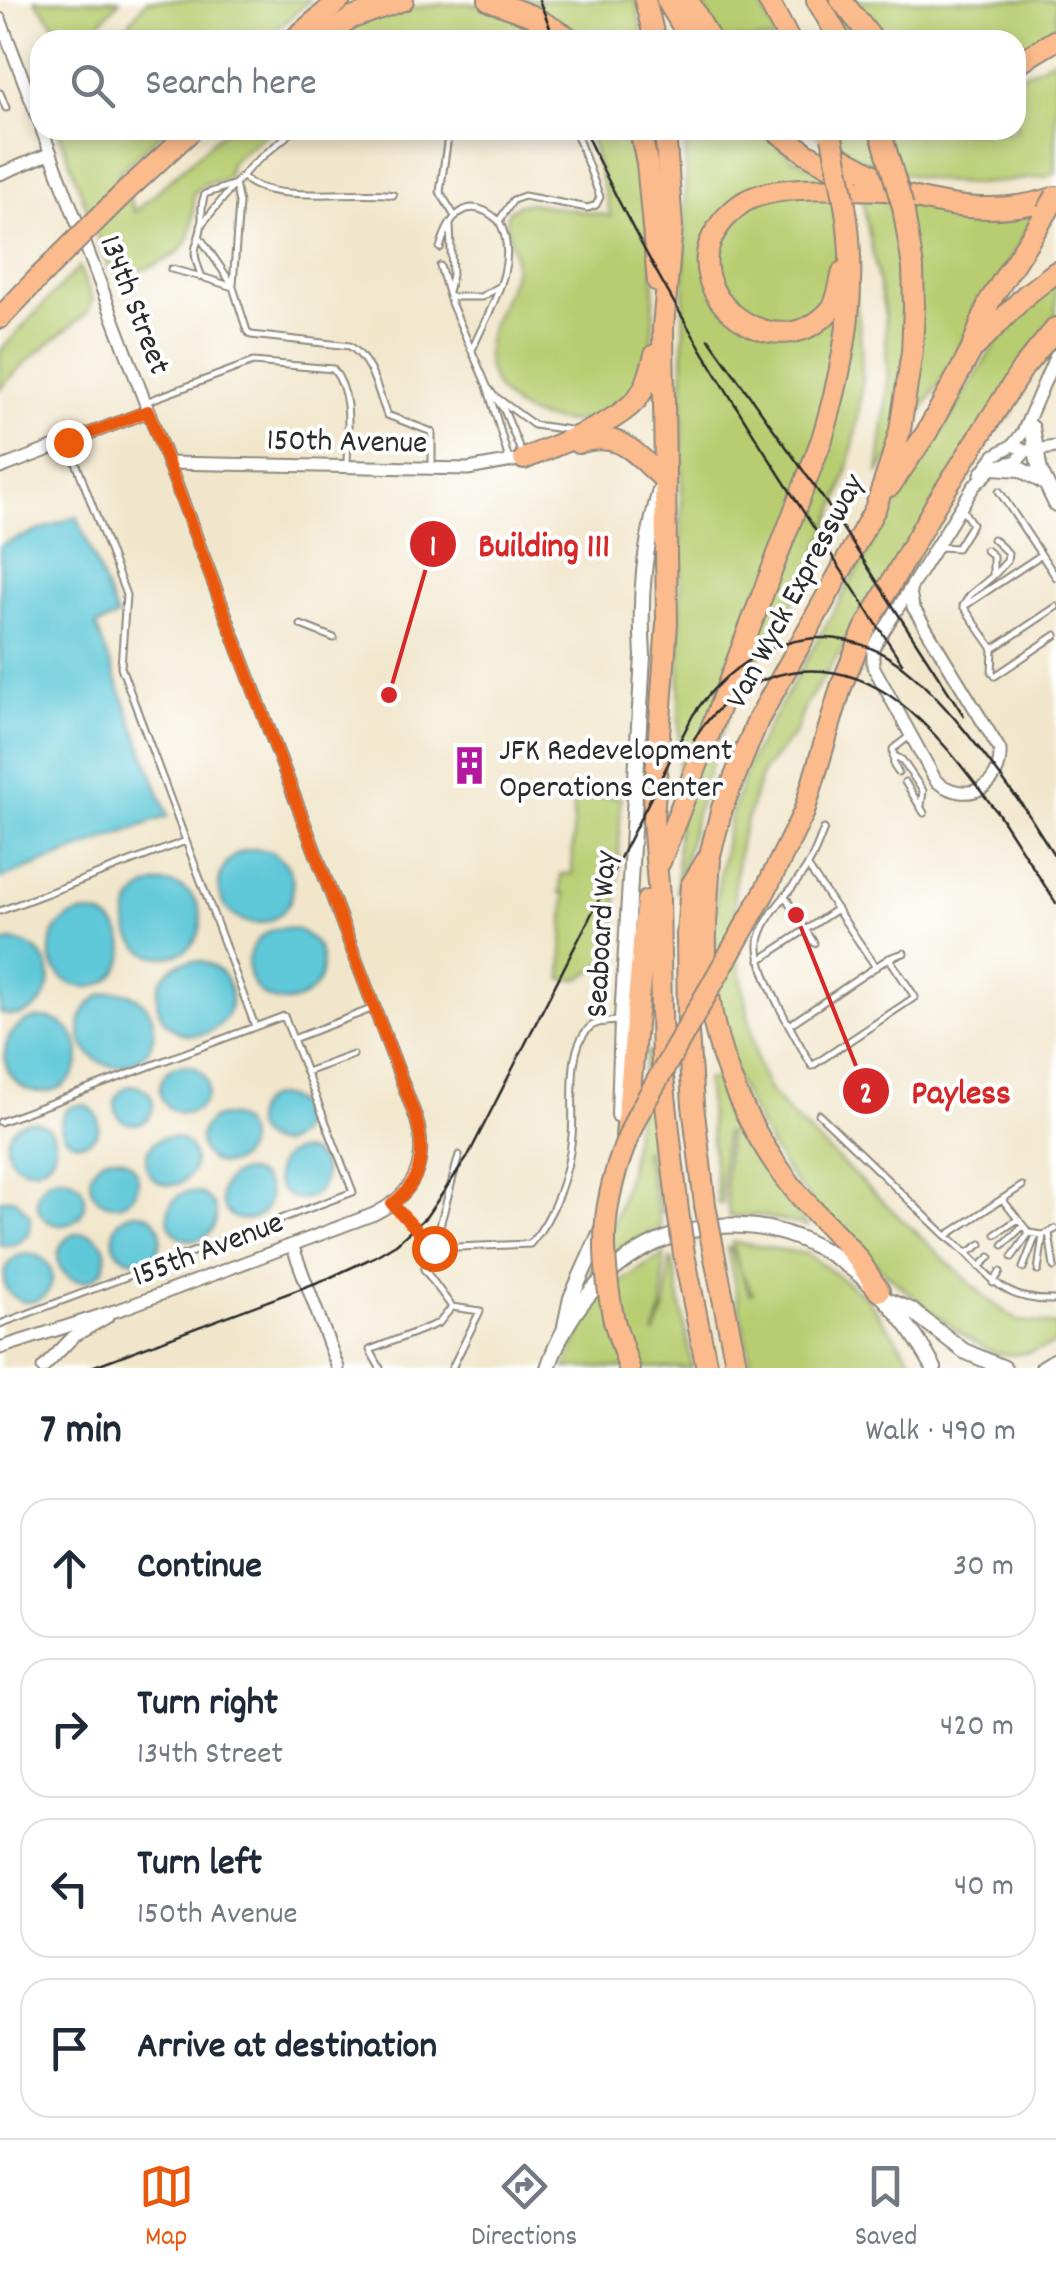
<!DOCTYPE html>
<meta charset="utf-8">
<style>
body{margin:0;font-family:Dekko,sans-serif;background:#f2f2f3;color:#1f2937}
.stop{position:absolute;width:30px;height:30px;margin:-22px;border:8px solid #ea580c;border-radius:50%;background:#fff}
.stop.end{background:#ea580c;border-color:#fff;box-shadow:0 2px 10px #0008}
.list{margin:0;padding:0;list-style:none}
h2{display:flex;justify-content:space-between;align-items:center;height:130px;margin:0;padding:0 40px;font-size:42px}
h2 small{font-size:32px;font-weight:400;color:#747a83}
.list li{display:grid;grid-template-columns:65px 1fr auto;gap:30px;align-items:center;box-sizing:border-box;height:140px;margin:0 20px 20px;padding:0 20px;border:2px solid #e0e1e3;border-radius:30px}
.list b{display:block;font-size:38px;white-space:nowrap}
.list p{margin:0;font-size:32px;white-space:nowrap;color:#747a83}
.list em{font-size:32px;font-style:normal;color:#747a83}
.icon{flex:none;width:55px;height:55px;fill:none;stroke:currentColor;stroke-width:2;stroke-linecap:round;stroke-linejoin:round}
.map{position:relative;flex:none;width:1056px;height:1368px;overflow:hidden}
.search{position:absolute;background:#fff;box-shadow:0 5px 15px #0003;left:30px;right:30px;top:30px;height:110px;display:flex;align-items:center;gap:25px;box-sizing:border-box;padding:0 35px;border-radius:30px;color:#747a83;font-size:38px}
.sheet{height:770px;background:#fff}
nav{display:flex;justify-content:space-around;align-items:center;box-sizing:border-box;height:140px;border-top:2px solid #e0e1e3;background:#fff;font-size:28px;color:#747a83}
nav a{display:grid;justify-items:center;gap:5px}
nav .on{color:#ea580c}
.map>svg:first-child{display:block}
</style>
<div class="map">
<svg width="1056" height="1368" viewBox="0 0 1056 1368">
<rect width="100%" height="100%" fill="#fff"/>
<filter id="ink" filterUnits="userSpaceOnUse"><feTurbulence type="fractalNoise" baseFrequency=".01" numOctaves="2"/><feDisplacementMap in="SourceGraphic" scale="20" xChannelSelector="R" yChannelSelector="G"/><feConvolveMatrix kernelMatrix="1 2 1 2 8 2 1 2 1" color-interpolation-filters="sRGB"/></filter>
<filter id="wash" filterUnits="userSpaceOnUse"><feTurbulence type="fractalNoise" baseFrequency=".0048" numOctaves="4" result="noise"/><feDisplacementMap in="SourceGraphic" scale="40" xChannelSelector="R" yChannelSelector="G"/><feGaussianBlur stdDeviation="2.25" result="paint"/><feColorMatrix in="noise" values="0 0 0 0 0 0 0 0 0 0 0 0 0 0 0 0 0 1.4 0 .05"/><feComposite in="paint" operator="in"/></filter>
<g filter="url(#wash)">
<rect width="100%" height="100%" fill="#f1e6cb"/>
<path fill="#b8cd71" stroke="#727c4e" stroke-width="2.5" d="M 35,0 L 120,0 L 85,40 L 67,40 Z
M 147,0 L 310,0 L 265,40 L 116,40 Z
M 520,0 L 636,0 L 644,40 L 583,40 L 555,19 Z
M 700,0 L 758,0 L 778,40 L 722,40 Z
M 806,0 L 1056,0 L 1056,31 L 1016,54 L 1016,40 L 849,40 Z
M 470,3 L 518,17 L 558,40 L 477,40 L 440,33 L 410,40 L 330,40 C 371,8 420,6 470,3 Z
M 1056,58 L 1056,173 L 1044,177 C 1016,179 984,186 957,183 C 906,178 849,160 808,130 L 1016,130 L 1016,78 Z
M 58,130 L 165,130 L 119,172 L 135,212 L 225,130 L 270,130 L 230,163 L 228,179 L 205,184 L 194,193 C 193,206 194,222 190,234 C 184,260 143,270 121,275 L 109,268 Z
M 588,130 L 631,130 C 636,147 642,164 645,181 C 653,227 664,355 635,391 C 592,444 485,426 487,350 C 488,319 508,299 514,271 C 518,252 504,231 508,212 L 519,204 L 530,203 L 611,216 Z
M 686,130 L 761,130 L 792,158 L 886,201 L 985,215 L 1056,207 L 1036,214 L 938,386 L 878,474 L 888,389 L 885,315 L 862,198 L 832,186 C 846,252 866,320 861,389 C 856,464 830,532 795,598 C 774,636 747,672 731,711 C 706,770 691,831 677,894 Z
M 79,267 L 93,301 L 86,314 L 26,362 L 0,389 L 0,351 Z
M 1056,282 L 1056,325 L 1018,381 L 1013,413 L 990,436 L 858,625 L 806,704 L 795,733 L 762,772 L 741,838 L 734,887 L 738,960 L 757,1062 L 767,1087 L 787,1112 L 987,1299 L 1018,1321 L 1056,1325 L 1056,1344 C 1037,1350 1017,1358 997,1353 C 952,1340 812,1210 785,1169 C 765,1139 746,1101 732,1068 C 720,1040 716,987 711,955 L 717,954 L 713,932 L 719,879 L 730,817 L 750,759 L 877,535 L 994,346 L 1014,316 Z
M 574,797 L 621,797 L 615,947 L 599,967 L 579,979 L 562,979 L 565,894 L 560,893 L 561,874 L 572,874 Z
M 646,1051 L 649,1051 L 667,1212 L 662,1213 L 645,1148 L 643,1151 L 661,1227 L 617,1251 L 590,1273 L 616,1216 L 629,1170 Z
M 715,1078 L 737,1128 L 761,1168 L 807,1226 L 756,1215 L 729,1217 L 725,1183 L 728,1132 L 725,1133 L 721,1183 L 723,1203 L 718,1204 L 706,1080 Z
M 732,1242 L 808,1254 L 866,1297 L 918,1368 L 752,1368 L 727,1248 L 730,1247 L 750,1294 L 753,1293 L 739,1268 Z
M 664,1255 L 662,1310 L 654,1335 L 665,1310 L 670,1260 L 673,1260 L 692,1368 L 565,1368 C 590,1309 606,1285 664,1255 Z"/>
<path fill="#5ec8d8" stroke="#447a82" stroke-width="2.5" d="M 77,516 L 117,617 L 96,626 L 168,816 L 0,879 L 0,545 Z
M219 886a37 37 0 1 1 74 0a37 37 0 1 1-74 0Z
M127 920a37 37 0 1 1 74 0a37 37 0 1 1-74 0Z
M50 950a37 37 0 1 1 74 0a37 37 0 1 1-74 0Z
M248 965a37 37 0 1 1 74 0a37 37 0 1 1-74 0Z
M 12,941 C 73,949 53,1029 0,1013 L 0,943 Z
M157 998a37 37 0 1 1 74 0a37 37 0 1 1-74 0Z
M80 1029a37 37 0 1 1 74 0a37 37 0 1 1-74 0Z
M5 1055a37 37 0 1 1 74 0a37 37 0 1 1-74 0Z
M160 1089a24 24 0 1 1 48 0a24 24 0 1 1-48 0Z
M115 1105a19 19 0 1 1 38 0a19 19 0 1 1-38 0Z
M254 1120a24 24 0 1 1 48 0a24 24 0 1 1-48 0Z
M61 1124a19 19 0 1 1 38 0a19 19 0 1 1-38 0Z
M200 1140a24 24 0 1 1 48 0a24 24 0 1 1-48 0Z
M7 1145a24 24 0 1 1 48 0a24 24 0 1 1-48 0Z
M146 1161a24 24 0 1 1 48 0a24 24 0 1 1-48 0Z
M276 1175a24 24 0 1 1 48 0a24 24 0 1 1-48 0Z
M90 1181a24 24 0 1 1 48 0a24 24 0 1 1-48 0Z
M221 1196a24 24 0 1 1 48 0a24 24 0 1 1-48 0Z
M37 1201a24 24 0 1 1 48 0a24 24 0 1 1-48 0Z
M168 1216a24 24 0 1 1 48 0a24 24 0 1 1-48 0Z
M 0,1199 L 15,1199 L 30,1215 C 33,1235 20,1248 0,1245 Z
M113 1237a24 24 0 1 1 48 0a24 24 0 1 1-48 0Z
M58 1257a24 24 0 1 1 48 0a24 24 0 1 1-48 0Z
M4 1278a24 24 0 1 1 48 0a24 24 0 1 1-48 0Z"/>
</g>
<g filter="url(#ink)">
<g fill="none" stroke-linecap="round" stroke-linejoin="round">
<defs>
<path id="service" d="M 0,93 L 6,108
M 294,130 L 251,166 L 235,184 L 205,194 C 201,204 202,209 202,219 C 201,249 187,241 202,277 L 233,287 L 247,331 L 251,335 L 350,346 C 373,362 377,390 387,415 L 432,432 L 432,466
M 449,130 L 440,192 L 454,215
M 243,177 C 268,205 356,189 393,195
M 202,224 L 235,184
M 199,236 L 232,284
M 440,248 C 449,217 467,192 499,221
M 440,266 L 451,303 L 487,386 L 509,460
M 171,269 L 202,277
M 233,285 L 239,203 L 235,184
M 448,292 L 452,275 L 450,224
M 449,297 L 481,297 L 499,287
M 472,350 C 488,311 522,263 499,221 L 513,200 L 524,196 L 588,208 L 596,205 L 600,197 L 575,130
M 489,389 L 504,410 L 522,454
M 496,397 L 534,425 L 570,430
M 148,401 L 253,362 L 333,369 C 354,395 347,434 347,467
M 69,444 L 126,595 L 121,667 L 255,1026
M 999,491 L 1056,577
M 993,539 L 1008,553 L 1007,561 L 995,574
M 940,547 L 957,548 L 972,524 L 962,509
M 986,550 L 993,556 L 993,576 L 970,595 L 963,606 L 993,649 L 992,673
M 966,605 L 1041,555
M 301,625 L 334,638
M 993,649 L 1056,607
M 995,676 L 1056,635
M 893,755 L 902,760 L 923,791 L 921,806
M 898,772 L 894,766 L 893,749 L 911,735
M 905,782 L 924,813
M 808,867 L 876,967
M 785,895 L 792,909
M 0,911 L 186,841
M 800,921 L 814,943
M 889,958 L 904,953
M 760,960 L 837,909
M 789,1025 L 889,958 L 915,997 L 812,1066 C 797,1039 751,966 760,937 C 768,909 795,889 808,865 C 815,854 819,841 824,829
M 293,1039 L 374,1008
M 306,1072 L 353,1055
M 819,1114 L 946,1236 C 991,1268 992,1302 1056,1300
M 0,1122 L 284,1016 L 353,1192 L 0,1324
M 1002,1199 L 1029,1233 L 1043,1235 L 1056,1229
M 392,1204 L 434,1248 L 530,1244 C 555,1216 569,1172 572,1136 C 575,1106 566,1052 588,1029 C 595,1021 608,1022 617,1021
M 1049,1233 L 1054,1267
M 996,1234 L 1017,1220
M 946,1236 L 1022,1186
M 1003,1245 L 1022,1227
M 969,1252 L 981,1244
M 1012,1257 L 1029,1233
M 979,1267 L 990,1257
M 1023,1268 L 1036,1235
M 1038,1271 L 1043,1235
M 993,1283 L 1000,1272
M 380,1368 L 370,1350 L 439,1323 L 452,1307
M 452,1368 L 480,1311 L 452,1307 L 424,1269 L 434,1248 L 459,1155"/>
<path id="minor" d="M 0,19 L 40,123
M 0,174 L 51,153
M 1013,445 L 1023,432 L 1056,355
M 168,463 L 468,469 L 524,459
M 0,468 L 149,411
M 981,474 L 995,455 L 1013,445 L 1020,448
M 910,592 L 913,607 L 1000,750 C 1002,789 966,805 936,781 L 873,666 L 873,648 L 974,486 L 994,467 L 1017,461 L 1026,451 L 1056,447
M 292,1245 L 338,1368
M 0,1348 L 124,1308 L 374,1214 C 415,1194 429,1162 416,1118 L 42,130
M 43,1368 L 74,1336 L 107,1317"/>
<path id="tertiary" d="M 1032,428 L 1040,471 L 1056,504
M 994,467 L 1020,469 L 1045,483
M 619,1115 L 622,1020 L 643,656 C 639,595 644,548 660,490
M 889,1301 L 911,1310 L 964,1351 L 1004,1368
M 565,1326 L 571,1298 L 602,1229
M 548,1368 C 585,1254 707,1189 818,1247 C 869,1274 907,1318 934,1368
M 1043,1368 L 1056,1360"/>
<path id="motorway" d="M 489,0 L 532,16 L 573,40
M 645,0 L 655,40
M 667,0 L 691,40
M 688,0 L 710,40
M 768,0 L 789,40
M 817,0 L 840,40
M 841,0 L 873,40
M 293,40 L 340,0
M 319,40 L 352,18 L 403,0
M 1016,64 L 1056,40
M 640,130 L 647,163 L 658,282
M 665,130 L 672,226 L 663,328 L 667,623 L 653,819 L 659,898 L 662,1068 L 678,1211
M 775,130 L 806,153 L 849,177
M 835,154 L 897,187
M 886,190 C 945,207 997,217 1056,197
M 126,191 L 192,130
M 843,272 C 840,282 838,300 832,308 C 779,374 673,295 717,229 C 726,215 741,201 757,196 C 794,184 849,190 887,190
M 0,318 L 40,276
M 976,346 L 1026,295 L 1056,272
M 578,443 C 621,430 633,452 663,478
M 524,459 C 557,444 613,426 637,399 C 647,386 651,370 655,355
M 890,486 L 927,432 L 971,351 L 989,302 L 1047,212
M 804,812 L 842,684 L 865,629 L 936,504 L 1023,368 L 1056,328
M 710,860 C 708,890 705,921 706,952 C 706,1036 740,1119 791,1185 C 810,1210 834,1229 853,1253 C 863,1264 870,1279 879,1291
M 660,862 L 822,439 C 846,359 859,283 844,199
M 626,1136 L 647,901
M 705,1205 L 693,1105 L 688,1032 L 687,934 L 691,886 L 710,855 L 722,808 L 758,720 L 875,509 L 890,465 L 900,430 L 912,352 L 914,307 L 913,267 L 903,207
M 713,1248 L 737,1368
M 684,1254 L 707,1368
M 614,1321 L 629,1368"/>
</defs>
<use href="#service" stroke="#8e887b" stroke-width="9"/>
<use href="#minor" stroke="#8e887b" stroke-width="15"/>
<use href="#tertiary" stroke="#8e887b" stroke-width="18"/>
<use href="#motorway" stroke="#8e887b" stroke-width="24"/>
<use href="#service" stroke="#fff" stroke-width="5"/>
<use href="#minor" stroke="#fff" stroke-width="11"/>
<use href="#tertiary" stroke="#fff" stroke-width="14"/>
<use href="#motorway" stroke="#fbbb8d" stroke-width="20"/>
<path stroke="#2b2b2b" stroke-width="2.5" d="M 539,0 L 555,40
M 584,130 C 671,318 789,489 902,663
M 709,339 L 825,501 L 964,716
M 694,739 C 714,708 742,685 778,675 C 884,648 947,748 1003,820
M 1016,795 L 1056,858
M 996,810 L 1056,903
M 89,1368 L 329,1278 L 374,1257 L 396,1244 L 426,1217 L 467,1158 L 693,715 C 740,644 830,609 904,668 C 947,702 991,764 1024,808"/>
<defs>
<path id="motorway-bridge" d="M 880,130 L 903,207
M 832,137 L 844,199
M 1047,212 L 1056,196
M 40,276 L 126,191
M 705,1205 L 713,1248
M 678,1211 L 684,1254
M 614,1321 C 597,1239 603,1192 637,1116 L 764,893 L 804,812"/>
</defs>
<use href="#motorway-bridge" stroke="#8e887b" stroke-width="24" stroke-linecap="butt"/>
<use href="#motorway-bridge" stroke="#fbbb8d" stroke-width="20"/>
</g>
</g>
<g fill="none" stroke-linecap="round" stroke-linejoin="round" filter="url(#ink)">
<path stroke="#ea580c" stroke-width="12" d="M 68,442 L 148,411 L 416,1118 C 426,1153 422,1182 392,1204 L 434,1248"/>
</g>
<defs>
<symbol id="building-bare" viewBox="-9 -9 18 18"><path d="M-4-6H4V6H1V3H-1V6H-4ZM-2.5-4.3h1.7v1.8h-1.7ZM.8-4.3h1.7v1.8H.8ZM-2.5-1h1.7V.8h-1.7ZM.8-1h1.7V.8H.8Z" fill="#b5179e" stroke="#fff" stroke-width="2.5" paint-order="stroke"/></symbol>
</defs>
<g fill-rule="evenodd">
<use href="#building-bare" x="442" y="738" width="55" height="55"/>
</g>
<g text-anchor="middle" stroke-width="8" stroke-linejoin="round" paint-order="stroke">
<g font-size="32" fill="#2b2b2b" stroke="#fff">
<text transform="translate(137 304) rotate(69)" y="11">134th Street</text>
<text transform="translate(347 439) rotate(1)" y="11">150th Avenue</text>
<text transform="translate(793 590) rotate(-62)" y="11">Van Wyck Expressway</text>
<text transform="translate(599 934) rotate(-87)" y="11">Seaboard Way</text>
<text transform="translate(207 1247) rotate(-21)" y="11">155th Avenue</text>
</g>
<g font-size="32" fill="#2b2b2b" stroke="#fff" text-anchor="start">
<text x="499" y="759">JFK Redevelopment<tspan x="499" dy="37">Operations Center</tspan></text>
</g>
</g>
<path fill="none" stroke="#d62828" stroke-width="4" d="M389 695L433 544M796 915L866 1091"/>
<g fill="#d62828" stroke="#fff" stroke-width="4">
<circle cx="389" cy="695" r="10"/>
<circle cx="796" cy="915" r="10"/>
<circle cx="433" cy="544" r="25"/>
<circle cx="866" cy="1091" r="25"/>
</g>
<g font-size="30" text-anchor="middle" font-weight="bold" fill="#fff">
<text x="433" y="555">1</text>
<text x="866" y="1102">2</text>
</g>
<g font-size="35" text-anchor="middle" font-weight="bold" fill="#d62828" stroke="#fff" stroke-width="8" stroke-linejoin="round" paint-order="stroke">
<text x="544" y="556">Building 111</text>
<text x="961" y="1103">Payless</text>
</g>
</svg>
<div class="stop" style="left:434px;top:1248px"></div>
<div class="stop end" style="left:68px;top:442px"></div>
<div class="search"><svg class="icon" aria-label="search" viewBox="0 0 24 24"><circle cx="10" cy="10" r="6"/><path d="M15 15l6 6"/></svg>Search here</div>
</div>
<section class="sheet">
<h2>7 min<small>Walk · 490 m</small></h2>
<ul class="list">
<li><svg class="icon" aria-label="ahead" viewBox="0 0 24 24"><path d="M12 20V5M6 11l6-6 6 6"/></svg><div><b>Continue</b></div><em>30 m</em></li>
<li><svg class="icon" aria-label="right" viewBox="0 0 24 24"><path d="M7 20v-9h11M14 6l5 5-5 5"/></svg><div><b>Turn right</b><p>134th Street</p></div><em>420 m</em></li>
<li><svg class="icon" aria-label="left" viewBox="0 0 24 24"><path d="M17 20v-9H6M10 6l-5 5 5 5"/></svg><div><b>Turn left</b><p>150th Avenue</p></div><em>40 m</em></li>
<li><svg class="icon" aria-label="arrive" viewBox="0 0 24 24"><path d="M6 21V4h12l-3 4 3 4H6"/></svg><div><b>Arrive at destination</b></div></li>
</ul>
</section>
<nav>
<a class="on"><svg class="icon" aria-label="map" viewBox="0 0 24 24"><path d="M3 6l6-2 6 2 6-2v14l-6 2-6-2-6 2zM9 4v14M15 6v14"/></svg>Map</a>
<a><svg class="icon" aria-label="directions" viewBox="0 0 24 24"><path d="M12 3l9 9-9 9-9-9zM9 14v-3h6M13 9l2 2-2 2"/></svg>Directions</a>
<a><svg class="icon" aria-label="saved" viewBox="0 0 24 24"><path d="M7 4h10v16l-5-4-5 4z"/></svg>Saved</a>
</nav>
